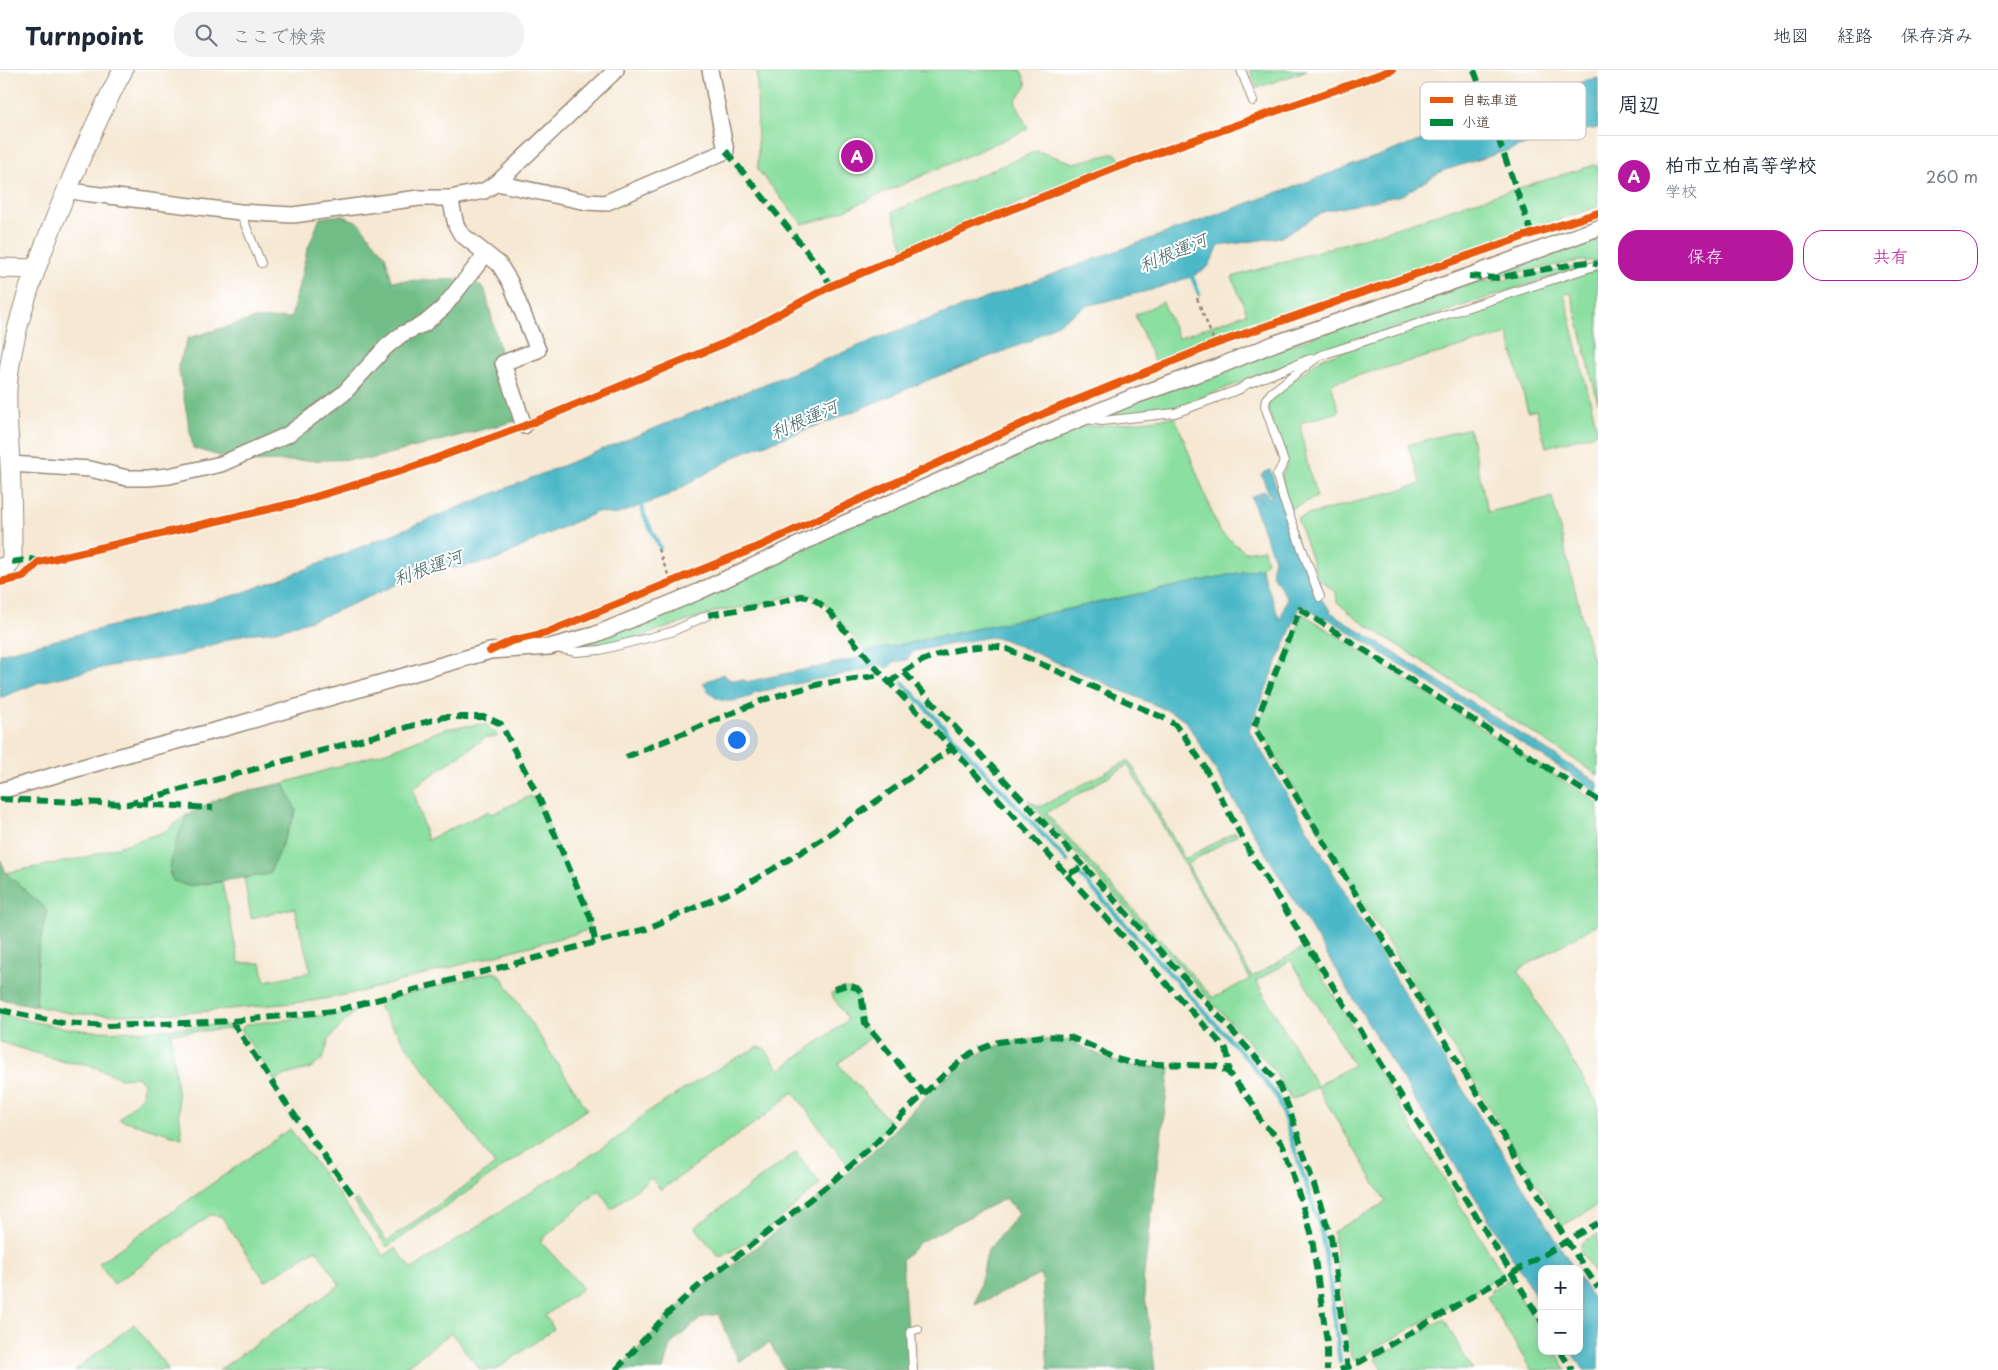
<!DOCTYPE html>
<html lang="ja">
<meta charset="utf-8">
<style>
body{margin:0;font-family:"Playpen Sans","Klee One",sans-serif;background:#f2f2f3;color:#1f2937}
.controls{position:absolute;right:15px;bottom:15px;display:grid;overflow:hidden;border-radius:10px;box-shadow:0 2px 12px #0003}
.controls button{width:45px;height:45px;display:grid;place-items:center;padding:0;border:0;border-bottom:1px solid #e0e1e3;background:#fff;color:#1f2937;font:25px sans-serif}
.you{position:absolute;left:736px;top:669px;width:18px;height:18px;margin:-12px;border:4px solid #fff;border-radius:50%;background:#1a73e8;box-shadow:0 0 0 8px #1a73e833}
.badge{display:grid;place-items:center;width:32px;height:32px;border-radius:50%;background:#b5179e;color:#fff;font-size:16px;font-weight:700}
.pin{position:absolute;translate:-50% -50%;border:2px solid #fff;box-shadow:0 1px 5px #0006}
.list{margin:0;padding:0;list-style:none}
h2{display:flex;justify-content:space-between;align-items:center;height:65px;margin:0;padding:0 20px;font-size:21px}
h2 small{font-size:16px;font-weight:400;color:#747a83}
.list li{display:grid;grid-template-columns:32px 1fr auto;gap:15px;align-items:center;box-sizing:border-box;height:80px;padding:0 20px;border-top:1px solid #e0e1e3}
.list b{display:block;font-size:19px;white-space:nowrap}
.list p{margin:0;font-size:16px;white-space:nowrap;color:#747a83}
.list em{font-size:16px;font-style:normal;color:#747a83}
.actions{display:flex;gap:10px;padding:15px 20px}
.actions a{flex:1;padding:11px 0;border:1px solid #b5179e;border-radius:20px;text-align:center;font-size:18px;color:#b5179e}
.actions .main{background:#b5179e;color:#fff}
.icon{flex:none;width:28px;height:28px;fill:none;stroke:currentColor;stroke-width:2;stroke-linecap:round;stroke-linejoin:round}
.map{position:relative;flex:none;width:1598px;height:1300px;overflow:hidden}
header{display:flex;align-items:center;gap:30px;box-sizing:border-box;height:70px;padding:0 25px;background:#fff;border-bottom:1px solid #e0e1e3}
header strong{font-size:24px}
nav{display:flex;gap:28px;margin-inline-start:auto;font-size:18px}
.search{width:350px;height:45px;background:#f2f2f3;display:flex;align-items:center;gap:12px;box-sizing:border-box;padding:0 18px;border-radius:20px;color:#747a83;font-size:19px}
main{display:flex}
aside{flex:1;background:#fff}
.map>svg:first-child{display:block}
</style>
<header>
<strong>Turnpoint</strong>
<div class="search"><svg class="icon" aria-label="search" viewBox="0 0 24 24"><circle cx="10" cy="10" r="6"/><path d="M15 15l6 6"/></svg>ここで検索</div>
<nav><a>地図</a><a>経路</a><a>保存済み</a></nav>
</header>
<main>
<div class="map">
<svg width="1598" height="1300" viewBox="0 0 1598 1300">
<rect width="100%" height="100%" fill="#fff"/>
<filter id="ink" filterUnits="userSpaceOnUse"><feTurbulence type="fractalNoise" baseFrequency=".02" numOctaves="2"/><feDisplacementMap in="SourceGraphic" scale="10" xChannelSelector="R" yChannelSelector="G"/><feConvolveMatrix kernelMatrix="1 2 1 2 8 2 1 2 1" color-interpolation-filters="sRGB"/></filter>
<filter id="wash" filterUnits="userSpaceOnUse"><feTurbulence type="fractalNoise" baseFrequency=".0096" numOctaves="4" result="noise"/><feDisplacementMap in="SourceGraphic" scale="20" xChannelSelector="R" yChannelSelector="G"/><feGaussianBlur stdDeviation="1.12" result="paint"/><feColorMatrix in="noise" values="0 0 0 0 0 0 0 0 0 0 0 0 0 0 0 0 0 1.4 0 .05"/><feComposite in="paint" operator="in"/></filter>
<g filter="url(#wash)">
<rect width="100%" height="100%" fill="#f6e8d3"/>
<path fill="#8bdfa0" stroke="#63845f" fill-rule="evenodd" d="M 757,0 L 1021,0 L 1027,15 L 1015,31 L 1028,59 L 827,148 L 802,154 L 758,100 Z
M 1250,0 L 1307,0 L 1257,18 Z
M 1037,81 L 1074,93 L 1115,83 L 1122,91 L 1006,138 L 905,181 L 892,142 Z
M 1598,94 L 1598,137 C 1449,185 1301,237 1155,293 L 1135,245 L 1163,232 L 1178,268 L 1247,243 L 1232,207 L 1393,159 L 1466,134 Z
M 1598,164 L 1598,191 L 1580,191 L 1496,206 L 1482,206 L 1557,181 Z
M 1580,196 L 1585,196 L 1315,284 L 1169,340 L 1101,348 L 1134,331 L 1469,211 L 1498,211 Z
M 1595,200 L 1598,200 L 1598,333 L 1571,223 L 1564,224 L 1598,363 L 1546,377 L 1536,340 L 1528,342 L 1508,264 L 1331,313 L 1339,342 L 1300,353 L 1307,393 L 1317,427 L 1290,439 L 1283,417 L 1282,405 L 1287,393 L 1267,336 L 1274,325 L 1320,289 L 1412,257 Z
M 1175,347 L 1219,461 L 1245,482 L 1264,479 L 1267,492 L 1261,498 L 866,582 L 826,534 L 812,526 L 802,523 L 752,536 L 718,541 L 633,569 L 580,580 L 569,577 L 1081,356 L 1098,356 Z
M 1469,358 L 1488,442 L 1552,427 L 1592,589 L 1598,588 L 1598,705 L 1357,549 L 1337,532 L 1336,522 L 1320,510 L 1316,502 L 1297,448 L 1421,414 L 1408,375 Z
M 1303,544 L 1598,733 L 1598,854 L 1518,900 L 1598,1034 L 1598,1135 L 1562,1156 L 1496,1049 L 1467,1000 L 1357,823 L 1258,657 Z
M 480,654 L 487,655 L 498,666 L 491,668 L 486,667 L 413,718 L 427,770 L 489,741 L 492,744 L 530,726 L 538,732 L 589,850 L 589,860 L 360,922 L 313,931 L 197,942 L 131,945 L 74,944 L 36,936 L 38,882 L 47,840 L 5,803 L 83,788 L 164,762 L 188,744 L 178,767 L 169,804 L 188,816 L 222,812 L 239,893 L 261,893 L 265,911 L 311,902 L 294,838 L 251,848 L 244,808 L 269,804 L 296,742 L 284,713 L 389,681 L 444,659 Z
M 1129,690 L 1185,789 L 1235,762 L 1237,765 L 1187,794 L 1252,907 L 1305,877 L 1419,1069 L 1503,1204 L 1466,1227 L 1355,1290 L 1351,1287 L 1333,1162 L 1386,1132 L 1317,1017 L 1292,1030 L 1272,998 L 1028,730 L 1040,737 ZM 1128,695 L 1250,909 L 1213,928 L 1046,743 ZM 1291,890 L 1353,995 L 1317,1016 L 1256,911 Z
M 493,902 L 500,905 L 587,1039 L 387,1177 L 353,1132 L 357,1129 L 387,1171 L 495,1095 L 378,937 L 383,930 Z
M 843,918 L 851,919 L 858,922 L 862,953 L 871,967 L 838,994 L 891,1053 L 848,1095 L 793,1022 L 767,1044 L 661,1120 L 651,1108 L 611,1139 L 600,1120 L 540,1171 L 583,1218 L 545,1246 L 554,1259 L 496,1300 L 480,1300 L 451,1263 L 401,1300 L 219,1300 L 340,1215 L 316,1179 L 265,1211 L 221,1146 L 210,1145 L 114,1214 L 99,1193 L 290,1059 L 384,1186 L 395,1178 L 412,1199 L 521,1128 L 581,1092 L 621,1065 L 646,1043 L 727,993 L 758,977 L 765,979 L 780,1000 L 848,950 L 831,924 Z
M 354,942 L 329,969 L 323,989 L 311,998 L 283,1006 L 275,1011 L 242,961 L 242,958 L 247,954 Z
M 0,944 C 31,951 62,959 94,961 C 134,963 176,958 216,955 L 225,955 L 232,959 L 171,963 L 182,1068 L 119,1049 L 142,1026 L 143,1012 L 136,1007 L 121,1008 L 87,994 L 65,992 L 0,972 Z
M 796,1082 L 820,1114 L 772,1156 L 722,1187 L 718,1186 L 695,1157 Z
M 1598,1164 L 1598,1209 L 1581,1182 L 1581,1173 Z
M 1508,1210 L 1542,1260 L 1542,1281 L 1555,1281 L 1567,1300 L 1531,1300 L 1487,1227 L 1492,1224 L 1490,1221 Z
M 1444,1249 L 1472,1300 L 1382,1300 L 1375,1289 Z
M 134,1254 L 169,1300 L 75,1300 Z"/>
<path fill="#70be86" stroke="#567452" d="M 341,145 L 358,152 L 385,185 L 392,211 L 471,209 L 485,220 L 506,306 L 519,350 L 370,389 L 240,392 L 193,378 L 178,296 L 188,268 L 254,249 L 291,248 L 307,181 L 320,148 Z
M 284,713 L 296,741 L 269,804 L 188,816 L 173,811 C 164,795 181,760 188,744 L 224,726 Z
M 0,788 L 6,803 L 47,840 L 38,882 L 36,936 L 0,929 Z
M 1037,969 L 1071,971 L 1110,990 L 1131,996 L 1170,997 L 1143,1211 L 1155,1300 L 1048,1300 L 1042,1204 L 975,1235 L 988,1180 L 1018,1144 L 1006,1128 L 920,1172 L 902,1190 L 910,1300 L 785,1300 L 770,1273 L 739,1292 L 718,1244 L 701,1248 L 670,1275 L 663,1300 L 619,1300 C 641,1276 662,1251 687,1229 C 703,1215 722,1204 738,1191 C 778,1160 818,1129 856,1096 C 898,1061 929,1015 975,986 C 994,974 1015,971 1037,969 Z"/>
<path fill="#4bb8c7" stroke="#437172" d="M 1598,8 L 1598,58 L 1560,64 L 1442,101 L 1402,125 L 1325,141 L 1281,167 L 1219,176 L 1208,197 L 1193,206 L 1151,220 L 1086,236 L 1028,272 L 933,308 L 838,348 L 744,382 L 665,427 L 615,445 L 597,442 L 539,468 L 496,490 L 422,504 L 327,545 L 276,561 L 245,564 L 181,585 L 110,596 L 40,612 L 0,628 L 0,584 L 236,525 L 301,501 L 891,263 L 1587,10 Z
M 1270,400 L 1318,526 L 1331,540 L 1330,542 L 1598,713 L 1598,722 L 1326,547 L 1323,549 L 1301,534 L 1249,660 L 1423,955 L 1574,1199 L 1542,1199 L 1542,1236 L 1385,981 L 1187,653 L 1178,645 L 1003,569 L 990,567 L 914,581 L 907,590 L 894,592 L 887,598 L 878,594 L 872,598 L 752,623 L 752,626 C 731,633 716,636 703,613 L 723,604 L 730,610 L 745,610 L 746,612 L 860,588 L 866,582 L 1261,498 L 1280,551 L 1287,528 L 1273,505 L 1272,498 L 1274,489 L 1251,427 L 1257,424 L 1262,432 L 1259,423 L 1265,421 L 1269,429 L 1271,428 L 1261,404 Z
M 1579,1207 L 1598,1236 L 1598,1300 L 1583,1300 L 1571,1281 L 1579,1281 Z"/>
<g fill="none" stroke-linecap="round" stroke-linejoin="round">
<path stroke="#4bb8c7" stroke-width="4.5" d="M 1190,202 L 1199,224
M 641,431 L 644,445 L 660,478
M 903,613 L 1067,791
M 1082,807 L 1250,992 L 1278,1028 L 1320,1157 L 1328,1199 L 1340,1292"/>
</g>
</g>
<g filter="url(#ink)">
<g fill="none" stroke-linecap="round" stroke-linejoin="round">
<defs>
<path id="service" d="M 1241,0 L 1253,31
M 240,142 L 261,193
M 1086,349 L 1102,351 L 1175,343 L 1240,319 L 1247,314 L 1310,289
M 1320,527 L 1283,428 L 1277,405 L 1284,392 L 1265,336 L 1266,329 L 1271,323 L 1319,286 L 1597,195
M 557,578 L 576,582 L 600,580 L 671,562 L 708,545
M 913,1300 L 911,1261 L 918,1259"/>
<path id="minor" d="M 497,113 L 587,132 L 605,133 L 726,81 L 710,0
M 67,120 L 84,123 L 240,142 L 293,145 L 419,128 L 450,128 L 484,121 L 497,113 L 616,0
M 450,128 L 456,155 L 461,164 L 499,194 L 510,212 L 538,280 L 503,293 L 524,356
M 10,394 L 90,399 L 127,408 L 148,408 L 169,406 L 221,394 L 287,365 L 343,324 L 386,277 L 402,264 L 424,254 L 443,238 L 486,184
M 0,721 L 128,684 L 225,658 L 490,581 L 549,577 L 594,565 L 698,522 L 836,457 L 1058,358 L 1135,326 L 1217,297 L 1276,273 L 1469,206 L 1598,158"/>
<path id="tertiary" d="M 0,198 L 36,199
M 0,498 L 8,496 L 12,489 C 12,458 12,426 10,395 C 9,369 6,344 7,319 C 12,253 42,180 67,120 C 84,79 102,39 123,0"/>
</defs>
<use href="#service" stroke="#988978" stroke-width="10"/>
<use href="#minor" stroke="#988978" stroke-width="18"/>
<use href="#tertiary" stroke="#988978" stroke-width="21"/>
<path stroke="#988978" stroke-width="2.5" stroke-dasharray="4 4" stroke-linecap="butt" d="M 1197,228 L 1215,274
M 658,479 L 671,512"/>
<use href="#service" stroke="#fff" stroke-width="8"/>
<use href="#minor" stroke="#fff" stroke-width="15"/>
<use href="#tertiary" stroke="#fff" stroke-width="19"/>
<path stroke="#00873e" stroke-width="6" stroke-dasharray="12 6" stroke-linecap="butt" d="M 1474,0 L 1532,164
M 726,81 L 821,199 L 831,216
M 1469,206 L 1496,208 L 1580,193 L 1591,192 L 1598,195
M 12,492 L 31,489 L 39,492
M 708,545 L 777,533 L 801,526 L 812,528 L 826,538 L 882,605 L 952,678 L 1067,805 L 1084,796 L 1277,1011 L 1289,1038 L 1331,1167 L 1348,1300
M 904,602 L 1084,796
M 889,613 C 898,606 908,598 918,593 C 941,581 980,573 1005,578 L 1162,647 L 1174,654 L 1183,664 L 1204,696 L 1252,786 L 1542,1252
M 626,687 L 766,629 L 820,614 L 882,605
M 0,729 L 128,734 L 444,647 L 486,647 L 501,654 L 540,730 L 591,849 L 595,871
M 1598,730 L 1300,539 L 1254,657 L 1567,1171 L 1598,1218
M 136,734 L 213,738
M 1067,805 L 1226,979 L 1229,991 L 1228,1002
M 834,919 L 847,915 L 857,918 L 861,922 L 865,953 L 924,1024
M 0,940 L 62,953 L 109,956 L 232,951 L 334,941 L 646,859 L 740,818 L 773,799 L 821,770 L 952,678
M 232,951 L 285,1032 L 352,1124
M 1560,1281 L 1572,1300
M 616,1300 L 669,1242 L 701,1214 L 827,1116 L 870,1079 L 903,1044 L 946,1003 L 971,983 L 998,972 L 1044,966 L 1070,967 L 1098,979 L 1113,988 L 1131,993 L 1216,996 L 1228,1002 L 1253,1034 L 1261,1052 L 1276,1066 L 1283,1075 L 1311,1162 L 1327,1272 L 1327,1300
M 1340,1300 L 1360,1292 L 1598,1153"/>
<defs>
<path id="cycleway" d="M 0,512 L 23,507 L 39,492 L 295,433 L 404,400 L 524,356 L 725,273 L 831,216 L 1002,143 L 1118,97 L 1392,0
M 490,581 L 511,571 L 546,563 L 760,476 L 1045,343 L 1215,274 L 1525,166 L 1598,143"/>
</defs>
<use href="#cycleway" stroke="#fff" stroke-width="11"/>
<use href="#cycleway" stroke="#e8590c" stroke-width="8"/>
</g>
</g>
<g text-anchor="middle" stroke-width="4" stroke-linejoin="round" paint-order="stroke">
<g font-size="18" font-style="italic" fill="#416362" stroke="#fff">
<text transform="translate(1173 183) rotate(-23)" y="6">利根運河</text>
<text transform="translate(804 350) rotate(-24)" y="6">利根運河</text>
<text transform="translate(428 498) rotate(-20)" y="6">利根運河</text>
</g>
</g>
<rect x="1420" y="12" width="166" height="58" rx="8" fill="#fff" stroke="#c4bfbc" stroke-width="1"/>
<rect x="1430" y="27" width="23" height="6" fill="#e8590c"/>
<rect x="1430" y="49" width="23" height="7" fill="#00873e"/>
<g font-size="14" fill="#3b2a1e">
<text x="1462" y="35">自転車道</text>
<text x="1462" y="57">小道</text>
</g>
</svg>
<div class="controls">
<button>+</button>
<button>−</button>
</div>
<div class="you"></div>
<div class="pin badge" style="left:857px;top:86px">A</div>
</div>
<aside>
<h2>周辺<small></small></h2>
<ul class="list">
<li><span class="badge">A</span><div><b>柏市立柏高等学校</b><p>学校</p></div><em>260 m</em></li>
</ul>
<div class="actions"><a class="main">保存</a><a>共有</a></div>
</aside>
</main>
